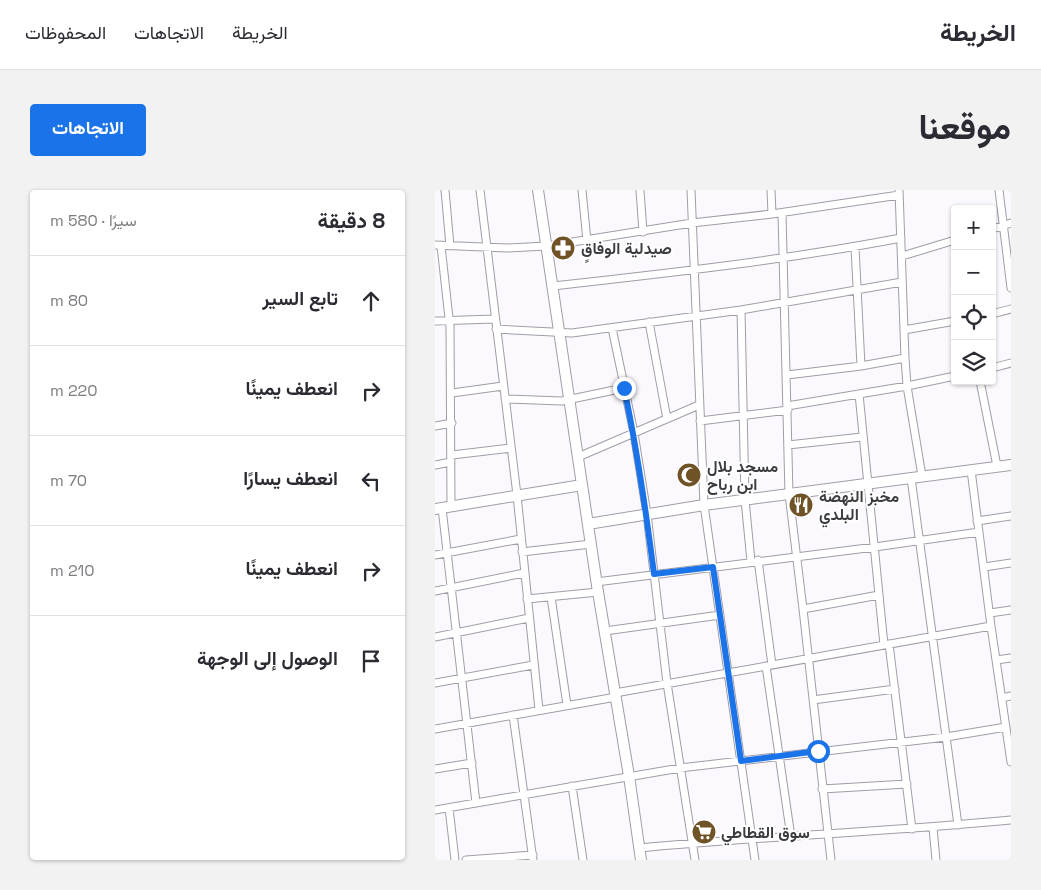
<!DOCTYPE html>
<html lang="ar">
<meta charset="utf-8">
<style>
body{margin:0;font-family:"Space Grotesk",Vazirmatn,sans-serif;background:#f2f2f3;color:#2b2b33;direction:rtl}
.controls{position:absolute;right:15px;top:15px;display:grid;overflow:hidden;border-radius:5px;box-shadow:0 1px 4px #0004}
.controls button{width:45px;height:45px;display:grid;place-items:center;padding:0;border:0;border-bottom:1px solid #e1e1e2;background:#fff;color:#2b2b33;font:25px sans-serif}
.stop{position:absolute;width:15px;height:15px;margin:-11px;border:4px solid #1a73e8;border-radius:50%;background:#fff}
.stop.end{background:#1a73e8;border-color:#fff;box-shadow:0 1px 5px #0008}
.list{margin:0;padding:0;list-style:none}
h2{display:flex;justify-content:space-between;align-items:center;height:65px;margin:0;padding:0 20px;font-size:21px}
h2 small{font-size:16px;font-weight:400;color:#7c7c81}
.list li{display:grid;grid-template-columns:32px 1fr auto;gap:15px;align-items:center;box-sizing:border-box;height:90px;padding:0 20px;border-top:1px solid #e1e1e2}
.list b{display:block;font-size:19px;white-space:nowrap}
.list em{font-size:16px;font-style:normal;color:#7c7c81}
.icon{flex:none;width:28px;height:28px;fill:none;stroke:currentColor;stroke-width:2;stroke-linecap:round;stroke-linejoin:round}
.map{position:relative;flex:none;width:576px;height:670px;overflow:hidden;direction:ltr;border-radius:5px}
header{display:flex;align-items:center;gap:30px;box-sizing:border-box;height:70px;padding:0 25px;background:#fff;border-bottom:1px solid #e1e1e2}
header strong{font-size:24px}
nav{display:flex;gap:28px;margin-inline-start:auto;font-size:18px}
.intro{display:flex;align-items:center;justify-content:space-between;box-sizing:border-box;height:120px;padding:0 30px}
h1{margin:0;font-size:35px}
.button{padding:12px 22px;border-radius:5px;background:#1a73e8;color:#fff;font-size:18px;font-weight:700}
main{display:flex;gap:30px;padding:0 30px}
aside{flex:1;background:#fff;border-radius:5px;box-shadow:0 1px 4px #0004}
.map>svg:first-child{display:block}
</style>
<header>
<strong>الخريطة</strong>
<nav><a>الخريطة</a><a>الاتجاهات</a><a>المحفوظات</a></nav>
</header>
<div class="intro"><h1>موقعنا</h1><a class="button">الاتجاهات</a></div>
<main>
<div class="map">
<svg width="576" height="670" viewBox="0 0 576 670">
<rect width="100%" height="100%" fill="#fbf9fe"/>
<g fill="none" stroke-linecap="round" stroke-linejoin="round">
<defs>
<path id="street" d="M 10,0 L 15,56
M 45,0 L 82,305 L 104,520
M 147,0 L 152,51
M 205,0 L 208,42
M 256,0 L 269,315 L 320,670
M 336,0 L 337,24
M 464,0 L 470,168 L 472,196 L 487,286
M 564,0 L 576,98
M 347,23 L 354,304 L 368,419 L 396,670
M 557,39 L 576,33
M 0,55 L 72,58 L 112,56 L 257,33 L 337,24 L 464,5
M 6,56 L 15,137 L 16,316
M 420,57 L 426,176
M 467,66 L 520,50
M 118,96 C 235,83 351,70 466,48
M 306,120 L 310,310 L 316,371
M 557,124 L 576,119
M 0,131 L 59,129
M 214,132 L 232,229
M 177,138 L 199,243 L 212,324 L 232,493 L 260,670
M 61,139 L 137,143 L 306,120 L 467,92
M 469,140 L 520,131
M 557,178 L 576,173
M 352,185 L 426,176 L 470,168
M 545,191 L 562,276
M 17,203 L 68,196
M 424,204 L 449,455
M 70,209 L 127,211 L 189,198
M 352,216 L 472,196 L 520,186
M 265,231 L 353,220
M 0,236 L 17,233
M 353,255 L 427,247
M 17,265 L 76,258
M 143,267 L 264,215
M 0,275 L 16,272
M 536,280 L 556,436 L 576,572
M 476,288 L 523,635
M 7,318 L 41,613
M 542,331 L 576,326
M 87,362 L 156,354
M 0,365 L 86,349
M 323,370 L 337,475
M 549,377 L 576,373
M 161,392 L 440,357 L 544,342
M 0,401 L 89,383
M 116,407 L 132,515
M 92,409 L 163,402
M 368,419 L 444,405
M 555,423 L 576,420
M 170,441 L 285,425
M 0,447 L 94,428
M 454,454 L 477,639
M 561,470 L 576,468
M 331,476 L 356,647
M 0,493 L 98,475
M 180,503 L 556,436
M 567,508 L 576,506
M 378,510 L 460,499
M 78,525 L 98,670
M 0,539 L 181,507
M 0,579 L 37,573
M 137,596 L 148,670
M 387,599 L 472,594
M 14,618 L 20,670
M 0,620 L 245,578 L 511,547 L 571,537
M 498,638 L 501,670
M 205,658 C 328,646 452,642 576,630
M 31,670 L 98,665"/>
<path id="secondary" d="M 103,0 L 163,402 L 194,586 L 206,670
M 0,319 L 147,295
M 153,334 L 269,315 L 576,275"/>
</defs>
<use href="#street" stroke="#a29ca6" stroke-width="9"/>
<use href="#secondary" stroke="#a29ca6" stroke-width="12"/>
<use href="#street" stroke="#fff" stroke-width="7"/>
<use href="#secondary" stroke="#fff" stroke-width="10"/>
</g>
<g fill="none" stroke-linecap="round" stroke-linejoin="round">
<path stroke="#1a73e8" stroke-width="6" d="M 189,198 C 202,259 211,321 219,384 L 278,377 L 306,571 L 383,561"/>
</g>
<defs>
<symbol id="pharmacy-disc" viewBox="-11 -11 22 22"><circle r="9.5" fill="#705227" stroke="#fff"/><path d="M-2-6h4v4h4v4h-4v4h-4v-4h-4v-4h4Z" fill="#fff"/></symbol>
<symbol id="mosque-disc" viewBox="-11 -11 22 22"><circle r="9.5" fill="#705227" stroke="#fff"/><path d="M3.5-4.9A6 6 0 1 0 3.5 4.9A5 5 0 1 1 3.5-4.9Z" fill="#fff"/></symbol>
<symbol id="restaurant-disc" viewBox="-11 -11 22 22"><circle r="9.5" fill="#705227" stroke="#fff"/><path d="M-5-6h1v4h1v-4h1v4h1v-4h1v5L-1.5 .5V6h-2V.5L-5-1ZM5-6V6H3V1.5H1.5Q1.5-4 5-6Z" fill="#fff"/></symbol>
<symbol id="supermarket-disc" viewBox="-11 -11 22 22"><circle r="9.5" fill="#705227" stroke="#fff"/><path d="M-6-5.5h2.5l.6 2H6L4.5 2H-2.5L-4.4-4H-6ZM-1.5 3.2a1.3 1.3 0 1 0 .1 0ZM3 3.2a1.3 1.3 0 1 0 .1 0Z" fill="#fff"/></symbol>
</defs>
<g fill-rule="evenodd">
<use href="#pharmacy-disc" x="114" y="44" width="28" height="28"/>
<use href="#mosque-disc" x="240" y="271" width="28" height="28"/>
<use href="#restaurant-disc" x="352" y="301" width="28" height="28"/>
<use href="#supermarket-disc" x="255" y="628" width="28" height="28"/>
</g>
<g text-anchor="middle" stroke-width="4" stroke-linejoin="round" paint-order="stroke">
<g font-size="16" font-weight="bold" fill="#3d3b3f" stroke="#fff" text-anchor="start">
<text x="146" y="64">صيدلية الوفاقٍ</text>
<text x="272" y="282">مسجد بلال<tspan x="272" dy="18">ابن رباح</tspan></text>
<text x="384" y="312">مخبز النهضة<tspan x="384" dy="18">البلدي</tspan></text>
<text x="286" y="648">سوق القطاطي</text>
</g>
</g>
</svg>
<div class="controls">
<button>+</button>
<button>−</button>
<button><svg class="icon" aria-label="locate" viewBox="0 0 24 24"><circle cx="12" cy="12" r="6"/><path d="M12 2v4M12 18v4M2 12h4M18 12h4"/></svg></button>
<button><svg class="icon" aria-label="layers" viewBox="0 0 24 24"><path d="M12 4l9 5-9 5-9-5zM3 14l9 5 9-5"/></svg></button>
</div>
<div class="stop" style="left:383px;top:561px"></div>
<div class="stop end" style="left:189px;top:198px"></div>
</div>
<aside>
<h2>8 دقيقة<small>سيرًا · 580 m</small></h2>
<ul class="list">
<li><svg class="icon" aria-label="ahead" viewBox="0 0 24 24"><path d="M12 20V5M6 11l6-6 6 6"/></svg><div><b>تابع السير</b></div><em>80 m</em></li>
<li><svg class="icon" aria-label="right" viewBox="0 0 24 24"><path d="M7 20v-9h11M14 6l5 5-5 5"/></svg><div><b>انعطف يمينًا</b></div><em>220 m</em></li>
<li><svg class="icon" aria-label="left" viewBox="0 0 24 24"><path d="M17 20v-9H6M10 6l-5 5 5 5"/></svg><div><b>انعطف يسارًا</b></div><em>70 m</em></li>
<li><svg class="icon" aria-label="right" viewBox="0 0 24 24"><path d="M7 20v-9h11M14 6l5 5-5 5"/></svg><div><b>انعطف يمينًا</b></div><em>210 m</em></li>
<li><svg class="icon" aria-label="arrive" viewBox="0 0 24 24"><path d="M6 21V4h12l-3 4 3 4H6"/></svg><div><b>الوصول إلى الوجهة</b></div></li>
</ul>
</aside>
</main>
